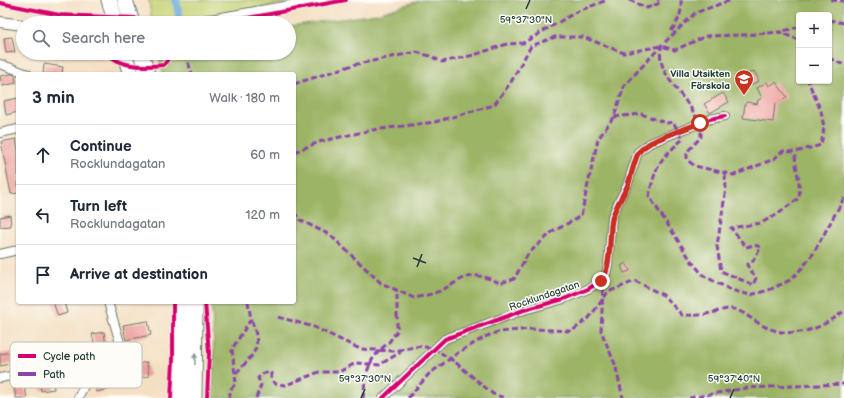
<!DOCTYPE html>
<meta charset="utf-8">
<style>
body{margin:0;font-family:"Balsamiq Sans",sans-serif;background:#f2f2f3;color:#1f2937}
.controls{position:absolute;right:12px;top:12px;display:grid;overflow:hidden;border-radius:4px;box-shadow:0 1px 3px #0004}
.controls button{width:36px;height:36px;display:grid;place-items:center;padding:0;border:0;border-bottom:1px solid #e0e1e3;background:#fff;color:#1f2937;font:20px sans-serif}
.stop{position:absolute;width:12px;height:12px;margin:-9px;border:3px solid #c8321e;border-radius:50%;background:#fff}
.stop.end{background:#c8321e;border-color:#fff;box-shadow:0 1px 4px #0008}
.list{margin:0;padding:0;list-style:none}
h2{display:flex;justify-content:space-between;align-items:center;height:52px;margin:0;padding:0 16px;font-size:17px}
h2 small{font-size:13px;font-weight:400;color:#747a83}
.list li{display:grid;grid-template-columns:26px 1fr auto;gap:12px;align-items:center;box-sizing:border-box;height:60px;padding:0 16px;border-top:1px solid #e0e1e3}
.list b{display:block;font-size:15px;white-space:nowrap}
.list p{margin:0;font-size:13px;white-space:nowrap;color:#747a83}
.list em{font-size:13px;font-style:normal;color:#747a83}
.icon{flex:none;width:22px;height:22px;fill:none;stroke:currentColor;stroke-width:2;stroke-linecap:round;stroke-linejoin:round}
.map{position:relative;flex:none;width:844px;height:398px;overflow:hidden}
.search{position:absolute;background:#fff;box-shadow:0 1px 3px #0004;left:16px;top:16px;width:280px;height:44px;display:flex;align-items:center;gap:10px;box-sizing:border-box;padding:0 14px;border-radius:22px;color:#747a83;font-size:15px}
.panel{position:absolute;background:#fff;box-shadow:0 1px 3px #0004;left:16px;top:72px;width:280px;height:232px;border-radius:4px}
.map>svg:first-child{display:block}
</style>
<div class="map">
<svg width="844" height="398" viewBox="0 0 844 398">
<rect width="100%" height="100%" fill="#fdfcf7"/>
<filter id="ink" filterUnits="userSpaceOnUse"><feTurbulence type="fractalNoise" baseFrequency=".025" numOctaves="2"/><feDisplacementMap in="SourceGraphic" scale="8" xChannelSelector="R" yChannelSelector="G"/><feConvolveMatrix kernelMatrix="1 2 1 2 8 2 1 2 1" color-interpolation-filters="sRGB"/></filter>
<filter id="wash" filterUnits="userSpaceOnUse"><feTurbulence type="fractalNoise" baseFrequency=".012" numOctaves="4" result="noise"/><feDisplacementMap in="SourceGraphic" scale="16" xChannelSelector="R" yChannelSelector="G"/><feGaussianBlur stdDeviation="0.9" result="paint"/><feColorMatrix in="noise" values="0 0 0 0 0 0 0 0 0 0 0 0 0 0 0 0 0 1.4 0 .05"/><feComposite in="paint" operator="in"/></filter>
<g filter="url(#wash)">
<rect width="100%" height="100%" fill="#f4dfc2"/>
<path fill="#c6d273" stroke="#728854" d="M 149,0 L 301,0 L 169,23 L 152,23 Z"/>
<path fill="#9cb465" stroke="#5e784c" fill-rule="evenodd" d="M 422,0 L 844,0 L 844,398 L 212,398 C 215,365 214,334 211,302 L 294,302 L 294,74 L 163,74 L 158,53 L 289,53 L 289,26 L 377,14 ZM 799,15 L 829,15 L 829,81 L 799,81 Z"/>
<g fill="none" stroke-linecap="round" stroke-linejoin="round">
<path stroke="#61a8d8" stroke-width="8" d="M 176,0 L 179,17"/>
</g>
<g id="blocks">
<path fill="#eea09e" d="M 12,37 L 15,52 L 6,53 L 4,38 Z
M 44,64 L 63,67 L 62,74 L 43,74 Z
M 754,71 L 759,81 L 742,89 L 738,79 Z
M 12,74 L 15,75 L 16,83 L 2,86 L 0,76 Z
M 767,82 L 769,86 L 776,82 L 787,97 L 775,104 L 773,122 L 743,118 L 745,104 L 747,102 L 757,104 L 758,100 L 762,98 L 757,88 Z
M 723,93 L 729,102 L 710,113 L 704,104 Z
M 18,98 L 18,112 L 6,115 L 4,101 Z
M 16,139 L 18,151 L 18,193 L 11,194 L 1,142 Z
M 10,215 L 11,226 L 0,227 L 0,217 Z
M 626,263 L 630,271 L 624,273 L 621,266 Z
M 53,302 L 64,302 L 67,313 L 58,316 Z
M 148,321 L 151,335 L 126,340 L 123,325 Z
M 104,332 L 106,345 L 95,347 L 92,334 Z
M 12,352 L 14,363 L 0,366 L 0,354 Z
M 147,362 L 149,376 L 114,383 L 115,388 L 96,392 L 94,378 L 112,374 L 111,369 Z
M 52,378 L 54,389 L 41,391 L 39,380 Z
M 24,384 L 27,398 L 16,398 L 14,386 Z"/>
</g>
</g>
<g filter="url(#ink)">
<use href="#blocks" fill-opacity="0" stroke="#6a7666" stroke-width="1"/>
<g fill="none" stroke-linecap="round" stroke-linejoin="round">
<defs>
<path id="minor" d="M 0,64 L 28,74
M 0,133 L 18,129
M 0,254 L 18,250
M 0,378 L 97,360 L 123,353 L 108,302
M 78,398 L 97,360
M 383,398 L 445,339 L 524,310 L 564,299 L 588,289 L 601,281 L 606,274 L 608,265 L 612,217 L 618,203 L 627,186 L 638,152 L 650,143 L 710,119 L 725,116"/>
<path id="tertiary" d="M 0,22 L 23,25
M 193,23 L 324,0"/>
<path id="motorway" d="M 109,0 L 116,23
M 125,0 L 132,23
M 124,53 L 131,74
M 141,53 L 147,74
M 180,398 L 182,374 L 181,302
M 194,398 L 195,302"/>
</defs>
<use href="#minor" stroke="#6a7666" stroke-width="10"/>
<use href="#tertiary" stroke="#6a7666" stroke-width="12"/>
<use href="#motorway" stroke="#6a7666" stroke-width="17"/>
<use href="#minor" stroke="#fff" stroke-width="8"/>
<use href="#tertiary" stroke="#fff" stroke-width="10"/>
<use href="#motorway" stroke="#fff" stroke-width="15"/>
<path stroke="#8e44ad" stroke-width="3" stroke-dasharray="6 3" stroke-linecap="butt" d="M 629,0 L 647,8 L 660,3 L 658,0
M 831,0 L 844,1
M 829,20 L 844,23
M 799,27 L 779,32 L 799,40
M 671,31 C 679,20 682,13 681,0
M 662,44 C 651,80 702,102 701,137 L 687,152 L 687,160 L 695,166 L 734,175 L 774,159 L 783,151 L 795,152 L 821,145 L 824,128 L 821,111 L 808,81
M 174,53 L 187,59 L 192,74
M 829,58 L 844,65
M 294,84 L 353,65 L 416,52 L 430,56 L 442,62 L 474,55 L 507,44 L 523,43 L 576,12 L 607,0
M 614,117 L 641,114 L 667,123 L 673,122 L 683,139 C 659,160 656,165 649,196 L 692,262 L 704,276 L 731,290 L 750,295 L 769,290 L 790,280 L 802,268 L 813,254 L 844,198
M 294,152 L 322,141 L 372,130 L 435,122 L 494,105 L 511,82 L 531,46 L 555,37 L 583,37 L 624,53 L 661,46 L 675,50 L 706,36 L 743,35 L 779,32
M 725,174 L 726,189 L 717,246 L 721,271 L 753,285 L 756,278 L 747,265 L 753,261 L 761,247 L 754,245 L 746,247 L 731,228 L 761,223 L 776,215 L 799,198 C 801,180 795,169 795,152
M 294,212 L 300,220 L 330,235 L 381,283 L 414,298 C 423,296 434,294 442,290 C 468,276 470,270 500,283 L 514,279 L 528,254 L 552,232 L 581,216 L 598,139 L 614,117 L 624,86 L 661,46 L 695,13 L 731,0
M 601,281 L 603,291 L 601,331 L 615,364 L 623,398
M 278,317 L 314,327 L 360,349 L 393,351 L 421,346 L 435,349 L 455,362 L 493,394 L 505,398
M 236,373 C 257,351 262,348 251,319
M 229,398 L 231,389 L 236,383 L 232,349 L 251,319 L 248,302
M 256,398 L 261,385 L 258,378 L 264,373 L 271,373 L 271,380 L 276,384 L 286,385 L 319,372 L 339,372 L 356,363 L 379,365 L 401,352
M 363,398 L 366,374 L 372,360 L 379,351 L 389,342 L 397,331 L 397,291
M 408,398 L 429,374 L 459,352 L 487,336 L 498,332 L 532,329 L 572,331 L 589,318 L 608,292 L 635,281 L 663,295 L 682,315 C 690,315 698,316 706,314 C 715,313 724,308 733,309 C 743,311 751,319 760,324 C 789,341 819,331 844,311
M 689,398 L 746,388 L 844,384"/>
<defs>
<path id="cycleway" d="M 0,3 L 60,15 L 135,18 L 140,23
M 220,23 L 346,0
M 108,53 C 119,68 146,67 164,65 L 172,53
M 205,302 L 209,353 L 207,398
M 171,398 L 173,361 L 173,302
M 383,398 L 445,339 L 524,310 L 564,299 L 588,289 L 601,281 L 606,274 L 608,265 L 612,217 L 618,203 L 627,186 L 638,152 L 650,143 L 710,119 L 725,116"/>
</defs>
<use href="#cycleway" stroke="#fdfcf7" stroke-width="6"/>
<use href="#cycleway" stroke="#d6006c" stroke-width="4"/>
</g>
<defs><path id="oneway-solid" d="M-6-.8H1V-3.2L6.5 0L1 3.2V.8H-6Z"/></defs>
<use fill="#8f9e9a" href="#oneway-solid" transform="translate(195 359) rotate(-89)"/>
</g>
<g fill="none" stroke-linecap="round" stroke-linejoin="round" filter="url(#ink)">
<path stroke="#c8321e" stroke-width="5" d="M 601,281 C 611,265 610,243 611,225 C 613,209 622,200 628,186 C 632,175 633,164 638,154 C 645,140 685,129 700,123"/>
</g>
<path fill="none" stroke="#1f3d34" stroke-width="1.5" d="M 526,9 L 530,0M 413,258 L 426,263M 417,267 L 422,254M 361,398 L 365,389M 730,398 L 734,389"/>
<defs>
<symbol id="school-pin" viewBox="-11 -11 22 30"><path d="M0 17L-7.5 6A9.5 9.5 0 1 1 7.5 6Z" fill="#c8321e" stroke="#fdfcf7"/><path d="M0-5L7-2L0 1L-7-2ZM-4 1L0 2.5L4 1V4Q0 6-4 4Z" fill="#fff"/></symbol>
</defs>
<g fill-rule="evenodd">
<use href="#school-pin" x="733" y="68" width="22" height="30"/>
</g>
<g text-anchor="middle" stroke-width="3" stroke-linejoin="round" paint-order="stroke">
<g font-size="10" font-weight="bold" fill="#1f3d34" stroke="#fdfcf7" text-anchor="end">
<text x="730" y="77">Villa Utsikten<tspan x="730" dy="12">Förskola</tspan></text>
</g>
<g font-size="10" fill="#1f3d34" stroke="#fdfcf7">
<text transform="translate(544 295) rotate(-19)" y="4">Rocklundagatan</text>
</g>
</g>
<rect x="10" y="342" width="132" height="46" rx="6" fill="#fdfcf7" stroke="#bac3bc" stroke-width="1"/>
<rect x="18" y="354" width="18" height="4" fill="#d6006c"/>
<rect x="18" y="372" width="18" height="4" fill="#8e44ad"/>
<g font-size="11" fill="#1f3d34">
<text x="43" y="360">Cycle path</text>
<text x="43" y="378">Path</text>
</g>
<g font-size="10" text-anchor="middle" fill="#1f3d34" stroke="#fdfcf7" stroke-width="3" stroke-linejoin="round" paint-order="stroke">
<text x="526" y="23">59°37'30"N</text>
<text x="365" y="382">59°37'30"N</text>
<text x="734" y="382">59°37'40"N</text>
</g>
</svg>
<div class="controls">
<button>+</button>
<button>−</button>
</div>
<div class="stop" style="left:700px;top:123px"></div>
<div class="stop end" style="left:601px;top:281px"></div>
<div class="search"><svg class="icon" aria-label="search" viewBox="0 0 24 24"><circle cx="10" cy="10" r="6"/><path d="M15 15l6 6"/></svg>Search here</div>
<section class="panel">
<h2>3 min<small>Walk · 180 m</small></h2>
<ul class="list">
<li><svg class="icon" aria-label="ahead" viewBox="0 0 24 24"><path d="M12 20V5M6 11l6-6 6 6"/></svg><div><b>Continue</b><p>Rocklundagatan</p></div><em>60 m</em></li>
<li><svg class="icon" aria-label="left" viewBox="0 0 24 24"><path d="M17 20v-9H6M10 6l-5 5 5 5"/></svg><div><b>Turn left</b><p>Rocklundagatan</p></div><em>120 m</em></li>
<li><svg class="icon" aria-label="arrive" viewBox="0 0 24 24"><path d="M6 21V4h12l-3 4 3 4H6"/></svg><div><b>Arrive at destination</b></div></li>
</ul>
</section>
</div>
